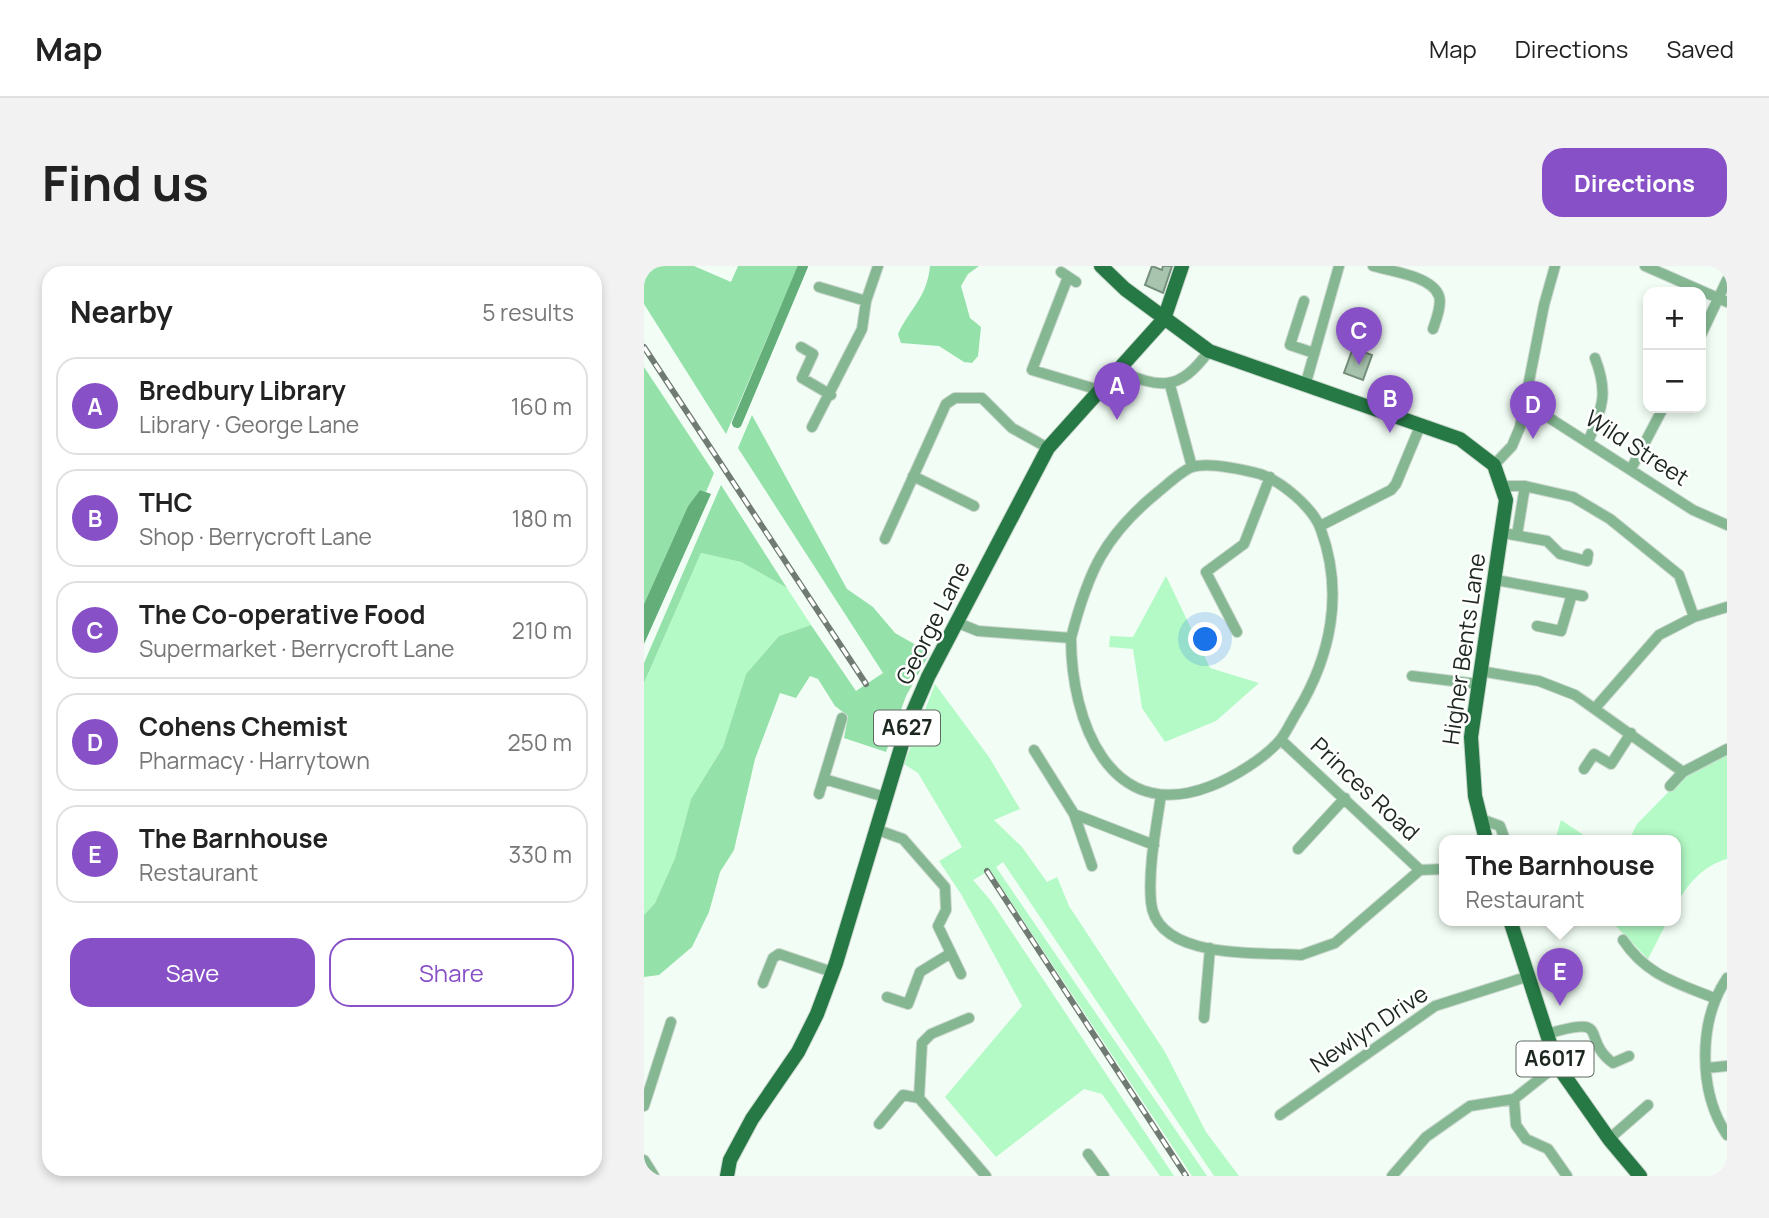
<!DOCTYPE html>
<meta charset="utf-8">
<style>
body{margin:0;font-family:Manrope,sans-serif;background:#f2f2f2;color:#222}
.controls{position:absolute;right:21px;top:21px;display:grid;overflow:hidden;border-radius:14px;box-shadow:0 4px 10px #0003}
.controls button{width:63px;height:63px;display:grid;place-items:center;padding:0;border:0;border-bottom:2px solid #e0e0e0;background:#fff;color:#222;font:35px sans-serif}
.you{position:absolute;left:562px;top:374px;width:24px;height:24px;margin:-18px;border:5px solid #fff;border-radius:50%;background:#1a73e8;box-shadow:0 0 0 10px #1a73e833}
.badge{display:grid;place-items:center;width:46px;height:46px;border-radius:50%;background:#8750c7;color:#fff;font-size:23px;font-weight:700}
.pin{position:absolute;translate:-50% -58px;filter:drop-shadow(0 2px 4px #0008)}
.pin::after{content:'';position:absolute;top:37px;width:24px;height:21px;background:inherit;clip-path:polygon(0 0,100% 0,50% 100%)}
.popup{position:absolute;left:795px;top:569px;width:242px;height:91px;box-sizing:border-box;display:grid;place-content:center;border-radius:14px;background:#fff;filter:drop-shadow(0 2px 5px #0005);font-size:23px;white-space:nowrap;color:#767676}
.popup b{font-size:26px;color:#222}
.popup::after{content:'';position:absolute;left:50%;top:100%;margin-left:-14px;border:14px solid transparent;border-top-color:#fff}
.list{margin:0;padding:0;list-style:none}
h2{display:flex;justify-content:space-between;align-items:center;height:91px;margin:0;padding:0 28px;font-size:30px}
h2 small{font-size:23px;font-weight:400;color:#767676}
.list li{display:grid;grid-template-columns:46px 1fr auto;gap:21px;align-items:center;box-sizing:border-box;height:98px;margin:0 14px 14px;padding:0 14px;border:2px solid #e0e0e0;border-radius:21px}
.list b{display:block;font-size:26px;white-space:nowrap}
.list p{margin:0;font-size:23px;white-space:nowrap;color:#767676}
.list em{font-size:23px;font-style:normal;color:#767676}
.actions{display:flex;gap:14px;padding:21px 28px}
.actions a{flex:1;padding:16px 0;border:2px solid #8750c7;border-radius:21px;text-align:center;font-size:24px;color:#8750c7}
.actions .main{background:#8750c7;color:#fff}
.map{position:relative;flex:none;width:1083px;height:910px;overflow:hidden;border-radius:21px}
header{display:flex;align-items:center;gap:42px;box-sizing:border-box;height:98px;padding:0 35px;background:#fff;border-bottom:2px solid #e0e0e0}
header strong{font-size:33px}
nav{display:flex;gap:38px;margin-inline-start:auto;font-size:24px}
.intro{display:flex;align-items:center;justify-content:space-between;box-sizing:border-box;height:168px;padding:0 42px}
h1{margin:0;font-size:49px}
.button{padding:18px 32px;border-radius:21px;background:#8750c7;color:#fff;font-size:24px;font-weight:700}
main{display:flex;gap:42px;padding:0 42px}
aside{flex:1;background:#fff;border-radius:21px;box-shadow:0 4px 10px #0003}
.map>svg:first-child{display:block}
</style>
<header>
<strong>Map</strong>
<nav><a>Map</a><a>Directions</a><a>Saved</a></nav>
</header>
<div class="intro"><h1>Find us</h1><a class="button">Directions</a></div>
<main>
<aside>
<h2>Nearby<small>5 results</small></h2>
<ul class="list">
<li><span class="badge">A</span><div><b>Bredbury Library</b><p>Library · George Lane</p></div><em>160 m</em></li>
<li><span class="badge">B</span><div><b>THC</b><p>Shop · Berrycroft Lane</p></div><em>180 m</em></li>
<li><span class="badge">C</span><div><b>The Co-operative Food</b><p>Supermarket · Berrycroft Lane</p></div><em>210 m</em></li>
<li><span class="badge">D</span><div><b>Cohens Chemist</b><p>Pharmacy · Harrytown</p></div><em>250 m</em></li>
<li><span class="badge">E</span><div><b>The Barnhouse</b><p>Restaurant</p></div><em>330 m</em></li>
</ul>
<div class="actions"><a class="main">Save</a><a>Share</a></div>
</aside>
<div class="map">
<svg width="1083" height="910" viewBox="0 0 1083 910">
<rect width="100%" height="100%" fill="#f2fef5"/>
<path fill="#b4fac6" d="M 57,287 L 97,296 L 143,322 L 167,359 L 135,370 L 102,408 L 79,481 L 47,533 L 31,592 L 11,637 L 0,649 L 0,417 Z
M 522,310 L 566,402 L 615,417 L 572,455 L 521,476 L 498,442 L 489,383 L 465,381 L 466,370 L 489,371 Z
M 291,418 L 345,491 L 376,543 L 350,554 L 378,581 L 403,616 L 413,611 L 425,640 L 521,786 L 562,866 L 595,910 L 570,910 L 359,596 L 352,601 L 563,910 L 548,910 L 346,604 L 329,614 L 347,635 L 530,910 L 516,910 L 458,828 L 440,823 L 352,891 L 301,831 L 378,740 L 317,628 L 295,595 L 318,581 L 274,507 L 260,498 Z
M 1083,488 L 1083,593 C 1060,599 1042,619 1032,640 L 1032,574 L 985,574 L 993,558 L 1044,506 Z
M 917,554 L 947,574 L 911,574 Z
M 966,654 L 1024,654 L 1004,693 Z"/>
<path fill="#95e1aa" d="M 0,0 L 50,0 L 87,16 L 94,0 L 154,0 L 82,168 L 0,38 Z
M 286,0 L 335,0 L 324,8 L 317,20 L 326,52 L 337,61 L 334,90 L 328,97 L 320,96 L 295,80 L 257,77 L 254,68 C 266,42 283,32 286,0 Z
M 0,101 L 70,207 L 62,226 L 56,224 L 44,240 L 0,338 Z
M 108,149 L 203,323 L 229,341 L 251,367 L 286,387 L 262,430 L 242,486 L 200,472 L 204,450 L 191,440 L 174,413 L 166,410 L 152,432 L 136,427 L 111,493 L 90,584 L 76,606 L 65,646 L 48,681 L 15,709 L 0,711 L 0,649 L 11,637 L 31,592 L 47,533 L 79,481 L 102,408 L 135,370 L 167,359 L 212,425 L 239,407 L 94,182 Z
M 77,219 L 143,322 L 97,296 L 57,287 L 0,417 L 0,397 Z"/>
<path fill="#64ae7a" d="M 56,224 L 67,228 L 0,378 L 0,338 L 44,240 Z"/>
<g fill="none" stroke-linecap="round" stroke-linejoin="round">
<path stroke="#64ae7a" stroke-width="10" d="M 93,157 L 159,0"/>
</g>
<path fill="#a8c4ae" stroke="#748f7a" stroke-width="2" d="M 508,0 L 518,4 L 519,0 L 528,0 L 519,27 L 501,19 Z
M 709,82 L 728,89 L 719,114 L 700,107 Z"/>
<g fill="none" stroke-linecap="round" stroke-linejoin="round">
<defs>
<path id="minor" d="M 729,0 C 746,5 788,10 795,30 C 798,39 792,54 789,63
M 1001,0 L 1083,36
M 417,6 L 432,16
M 424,11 L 388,104 L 455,124
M 175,21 L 222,35
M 660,35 L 646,79 L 670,87
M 1057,69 L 1083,14
M 157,81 L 169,88 L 158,112 L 187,129
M 472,104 C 516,122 534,127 565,85
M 526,119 L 548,201
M 661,120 L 695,0
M 882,137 L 1049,244 L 1083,259
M 168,161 L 218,63 L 222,35 L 234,0
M 944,176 C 958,142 965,128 951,92
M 850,199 L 868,180 L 876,161 L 900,39 L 911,0
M 987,203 L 1019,142
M 269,210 L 330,240
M 859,220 L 881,220 L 929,231 L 966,253 L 1035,309 L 1050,351
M 676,260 L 747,224 L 752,218 L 777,158
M 859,267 L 903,275 L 916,288 L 943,295 L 944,288
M 873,269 L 881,220
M 241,273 L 302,138 L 311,132 L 338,132 L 368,162 L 404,182
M 852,314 L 939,330
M 314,357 L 334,365 L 427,372 C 444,306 460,270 514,226 C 523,219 537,205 548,201 C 564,196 600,204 616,208 C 637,215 670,242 677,264 C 700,327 687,390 653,446 C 648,454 643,465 637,473 C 621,492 590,511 567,520 C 465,560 427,454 427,372
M 893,360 L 917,365 L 928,328
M 593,366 L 562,306 L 600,278 L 626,211
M 836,405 L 895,415 L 931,429 L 1039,506
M 768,410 L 834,418
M 952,441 L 1015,369 L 1050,351 L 1083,341
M 637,474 L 776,604
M 390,484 L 430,548 L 448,600
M 940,503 L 950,488 L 967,498 L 987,467
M 180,513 L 241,531
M 1026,520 L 1039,506 L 1083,483
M 175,528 L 198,452
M 517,529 C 512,563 504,602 507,636 C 512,694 615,686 657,689 L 691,677 L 776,604 L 800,603
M 430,548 L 510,579
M 837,553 L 856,560 L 861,574
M 231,563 L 259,573 L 301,621 L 302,644 L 294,660 L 317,708
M 654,583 L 701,532
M 979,674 C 1002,709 1033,717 1070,732
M 1083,712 C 1054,755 1054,825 1083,869
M 119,717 L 129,692 L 135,688 L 188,706
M 243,731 L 264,738 L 276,706 L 307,687
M 560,752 L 566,682
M 903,768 C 970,748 935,772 969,797 L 985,790
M 1063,802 L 1083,800
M 275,832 L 278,777 L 287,768 L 325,752
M 870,833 L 872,859 L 882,873 L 904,883 L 923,910
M 0,840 L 27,756
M 636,849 L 791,740 L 885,710
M 235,858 L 259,829 L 275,832 L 342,910
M 965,873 L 1004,839
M 444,888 L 460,910
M 0,894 L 10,910
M 748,910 L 782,871 L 826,840 L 870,833 L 913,799"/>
<path id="major" d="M 457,0 L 481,23 L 565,85 L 816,173 L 850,199 L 862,234 L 827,471 L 831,530 L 842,574
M 866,654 L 913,799 L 965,873 L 996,910
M 83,910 L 86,894 L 108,853 L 154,786 L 173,748 L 192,697 L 265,455 L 284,411 L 404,182 L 520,53 L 538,0"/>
</defs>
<use href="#minor" stroke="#cbd7ce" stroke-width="12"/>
<use href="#major" stroke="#cbd7ce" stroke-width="16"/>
<use href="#minor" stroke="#85b892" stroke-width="10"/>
<use href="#major" stroke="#267945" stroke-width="14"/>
<defs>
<path id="rail" d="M 0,81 L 222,418
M 343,605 L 542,910"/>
</defs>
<use href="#rail" stroke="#707c73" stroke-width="6"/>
<use href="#rail" stroke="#fff" stroke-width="3.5" stroke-dasharray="10" stroke-linecap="butt"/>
</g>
<g text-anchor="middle" stroke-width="5" stroke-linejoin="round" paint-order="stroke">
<g fill="#fff" stroke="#606862" stroke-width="2">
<rect x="230" y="444.5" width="66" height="35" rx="5"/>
<rect x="872.5" y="775.5" width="77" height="35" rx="5"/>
</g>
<g font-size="21" font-weight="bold" fill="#1c271f">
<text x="263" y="469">A627</text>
<text x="911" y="800">A6017</text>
</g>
<g font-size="23" fill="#1c271f" stroke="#fff">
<text transform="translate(993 182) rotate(33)" y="8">Wild Street</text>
<text transform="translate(289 357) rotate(-63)" y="8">George Lane</text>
<text transform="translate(820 383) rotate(-82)" y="8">Higher Bents Lane</text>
<text transform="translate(721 523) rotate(43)" y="8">Princes Road</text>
<text transform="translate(725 763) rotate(-34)" y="8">Newlyn Drive</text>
</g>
</g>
</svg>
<div class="controls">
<button>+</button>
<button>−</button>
</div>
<div class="you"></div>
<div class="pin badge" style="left:473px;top:154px">A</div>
<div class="pin badge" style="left:746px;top:167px">B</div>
<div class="pin badge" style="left:715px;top:99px">C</div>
<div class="pin badge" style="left:889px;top:173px">D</div>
<div class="pin badge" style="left:916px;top:740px">E</div>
<div class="popup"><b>The Barnhouse</b>Restaurant</div>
</div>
</main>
